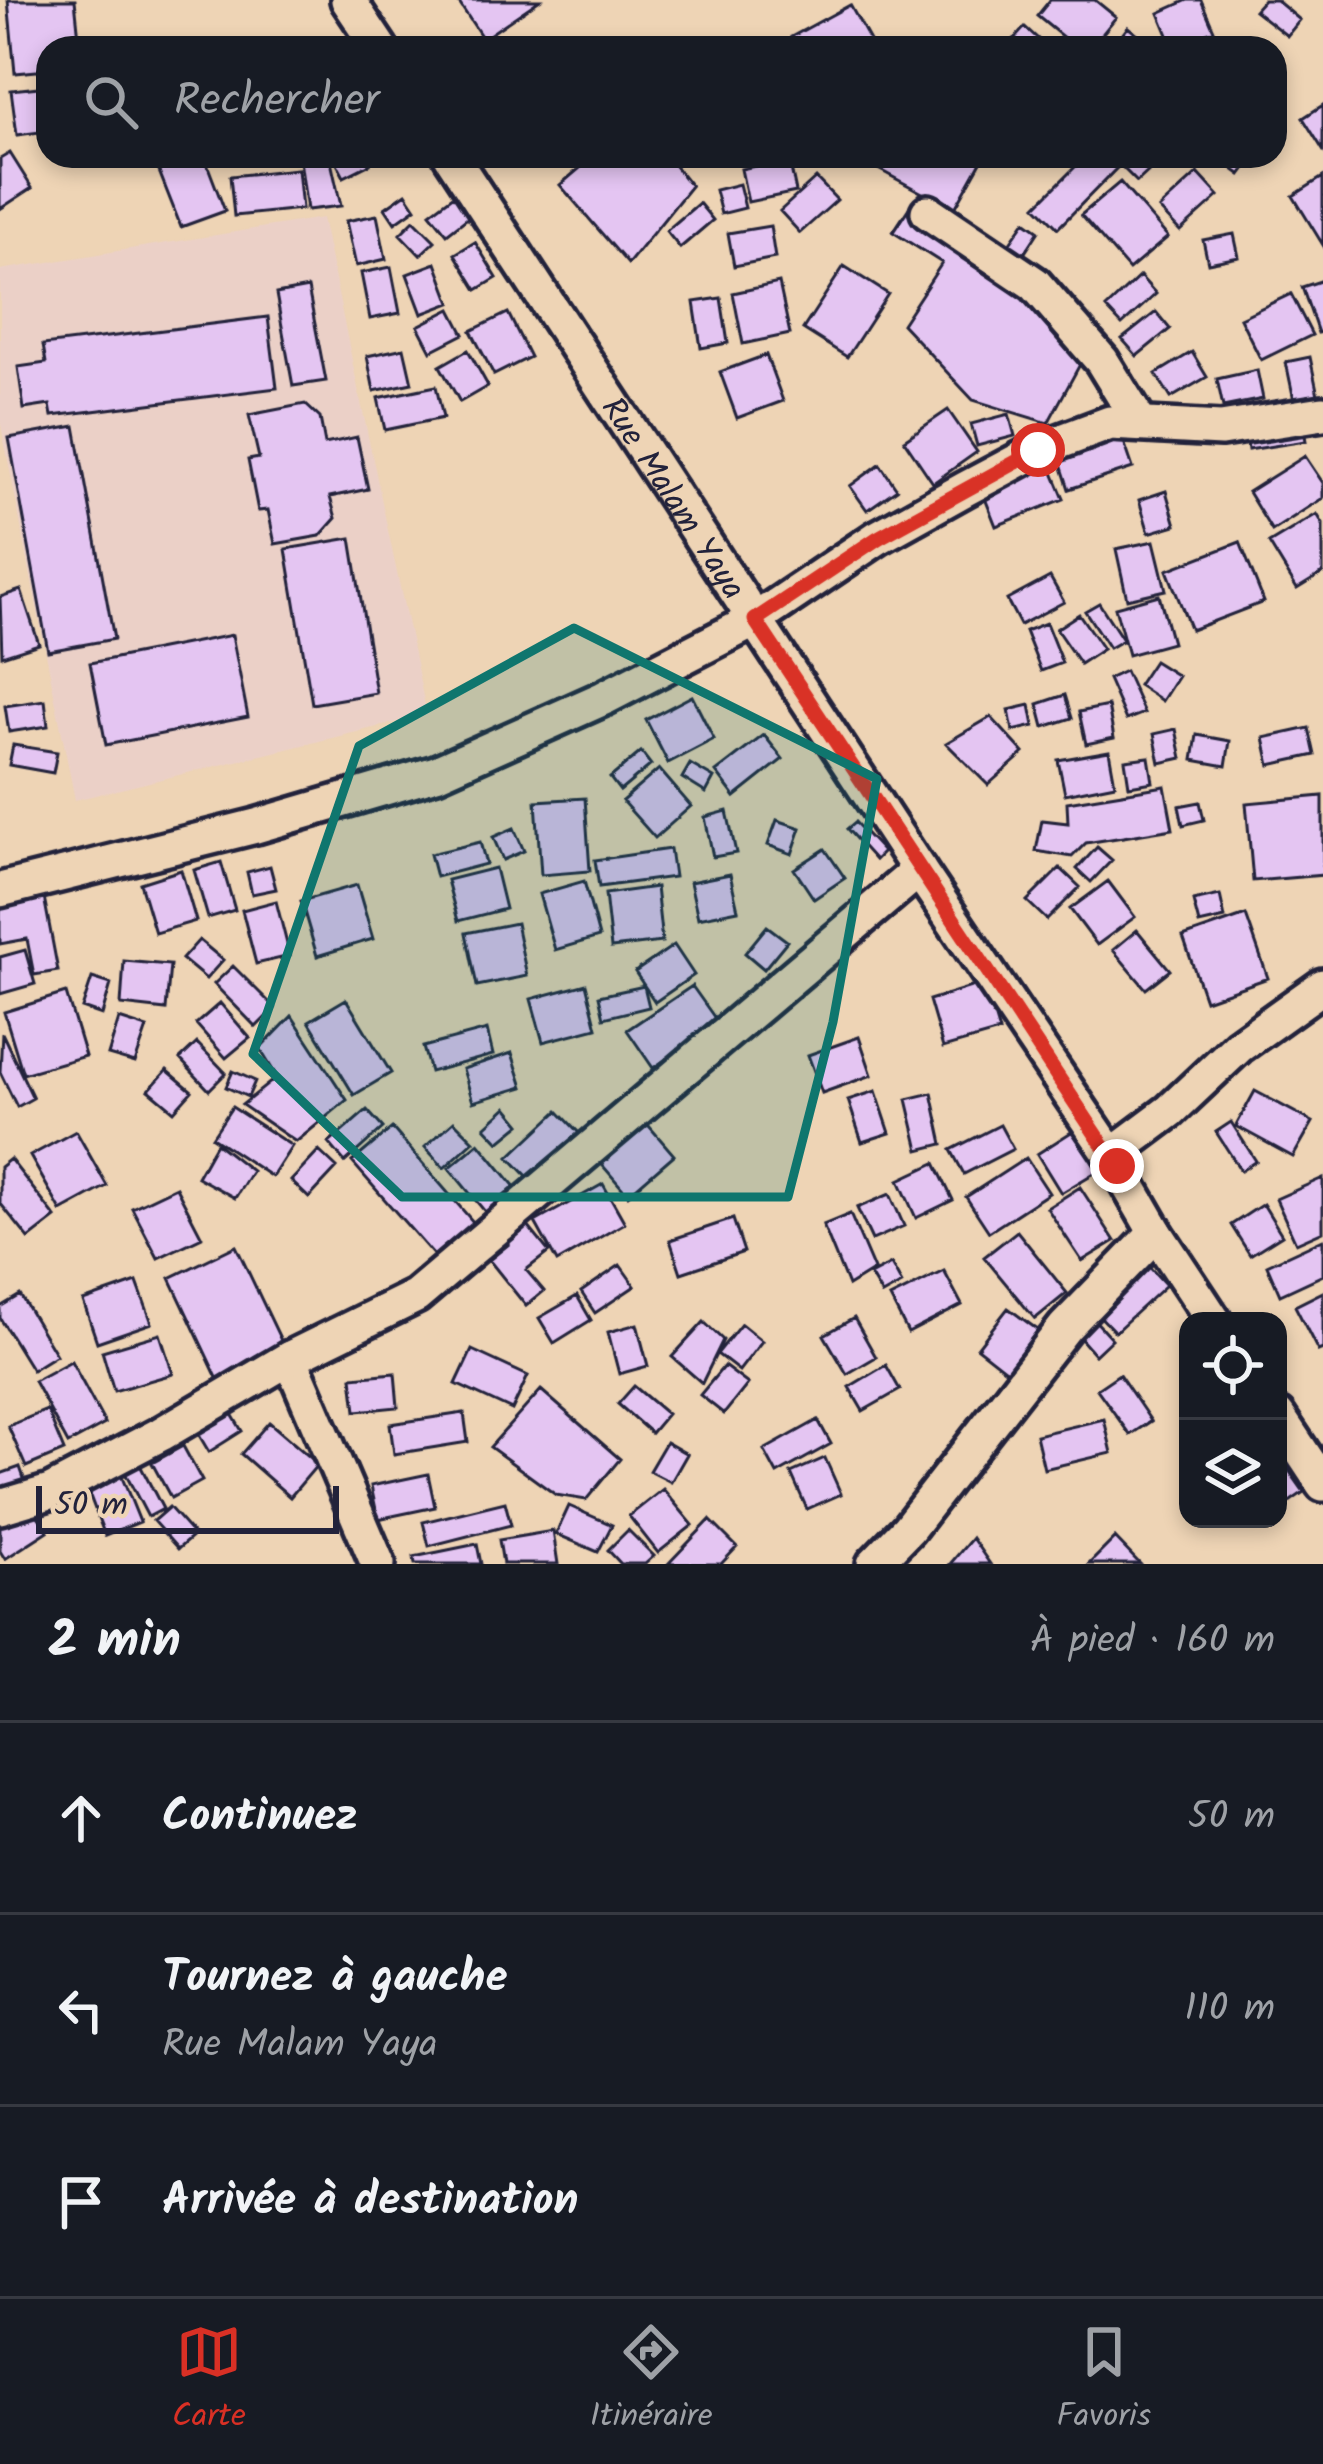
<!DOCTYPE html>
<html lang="fr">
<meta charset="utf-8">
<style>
body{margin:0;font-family:Kalam,sans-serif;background:#20242c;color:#f1f3f6}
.controls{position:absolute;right:36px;bottom:36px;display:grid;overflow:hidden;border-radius:24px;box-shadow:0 6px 18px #0003}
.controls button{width:108px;height:108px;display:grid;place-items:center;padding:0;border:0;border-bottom:3px solid #363941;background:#171b24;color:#f1f3f6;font:60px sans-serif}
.scale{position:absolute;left:36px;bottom:30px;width:303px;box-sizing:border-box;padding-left:12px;border:6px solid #22223b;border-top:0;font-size:33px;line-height:42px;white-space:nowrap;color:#22223b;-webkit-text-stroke:9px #eed4b5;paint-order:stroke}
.stop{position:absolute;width:36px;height:36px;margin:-27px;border:9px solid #d93025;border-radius:50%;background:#fff}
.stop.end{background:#d93025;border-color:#fff;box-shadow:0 3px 12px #0008}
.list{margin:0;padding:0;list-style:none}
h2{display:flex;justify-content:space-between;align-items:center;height:156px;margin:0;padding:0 48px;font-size:51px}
h2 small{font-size:39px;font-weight:400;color:#9ea1a6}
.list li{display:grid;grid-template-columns:78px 1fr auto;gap:36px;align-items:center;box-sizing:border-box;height:192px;padding:0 48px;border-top:3px solid #363941}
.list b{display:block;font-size:45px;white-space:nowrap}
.list p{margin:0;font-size:39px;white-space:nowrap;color:#9ea1a6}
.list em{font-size:39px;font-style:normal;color:#9ea1a6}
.icon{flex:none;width:66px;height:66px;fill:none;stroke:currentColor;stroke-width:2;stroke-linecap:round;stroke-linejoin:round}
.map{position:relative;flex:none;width:1323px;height:1564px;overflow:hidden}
.search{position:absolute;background:#171b24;box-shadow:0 6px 18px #0003;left:36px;right:36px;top:36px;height:132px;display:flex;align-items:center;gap:30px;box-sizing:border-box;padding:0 42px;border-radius:36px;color:#9ea1a6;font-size:45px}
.sheet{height:732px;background:#171b24}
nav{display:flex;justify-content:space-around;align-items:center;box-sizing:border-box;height:168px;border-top:3px solid #363941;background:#171b24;font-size:33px;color:#9ea1a6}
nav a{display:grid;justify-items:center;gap:6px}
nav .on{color:#d93025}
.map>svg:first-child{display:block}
</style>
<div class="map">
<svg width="1323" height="1564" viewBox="0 0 1323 1564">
<rect width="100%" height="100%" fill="#eed4b5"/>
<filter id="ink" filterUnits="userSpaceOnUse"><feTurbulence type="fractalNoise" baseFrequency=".00833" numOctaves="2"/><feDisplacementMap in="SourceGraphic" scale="24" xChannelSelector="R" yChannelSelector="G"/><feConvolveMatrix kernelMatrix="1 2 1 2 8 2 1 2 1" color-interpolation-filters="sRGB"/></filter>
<g filter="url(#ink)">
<path fill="#ebd0c7" d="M 322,218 L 427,715 L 75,800 L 0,420 L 0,270 Z"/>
<path fill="#e4c5f2" stroke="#22223b" stroke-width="3" d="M 8,0 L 75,0 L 80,48 L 48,48 L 48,70 L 15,73 Z
M 457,0 L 540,0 L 483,39 Z
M 1050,0 L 1095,0 L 1116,17 L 1091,48 L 1076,48 L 1037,16 Z
M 1188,0 L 1201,0 L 1214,30 L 1173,47 L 1159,13 Z
M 1263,0 L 1276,0 L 1300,20 L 1287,36 L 1254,10 Z
M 850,5 L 874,48 L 797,48 L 791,37 Z
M 1025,27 L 1048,48 L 1006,48 Z
M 1128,27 L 1154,48 L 1112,48 Z
M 48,86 L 48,131 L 17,135 L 11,90 Z
M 1323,105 L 1323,150 L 1303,118 Z
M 10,153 L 32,188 L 0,209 L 0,159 Z
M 153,156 L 204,156 L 225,211 L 181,227 Z
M 333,156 L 366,156 L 370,164 L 344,177 Z
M 594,156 L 667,156 L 691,186 L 628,264 L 560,185 Z
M 885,156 L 975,156 L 982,160 L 954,210 L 878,169 Z
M 1086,156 L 1140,156 L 1152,168 L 1137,182 L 1120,165 L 1058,228 L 1036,206 Z
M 1215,156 L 1255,156 L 1241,175 Z
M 330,157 L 341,206 L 307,210 L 300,160 Z
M 789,159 L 796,192 L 748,202 L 741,169 Z
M 298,169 L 302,209 L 234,216 L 230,176 Z
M 1198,173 L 1219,196 L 1180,231 L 1159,209 Z
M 1323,177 L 1323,245 L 1293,196 Z
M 816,178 L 837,200 L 800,233 L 780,211 Z
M 1120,182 L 1168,237 L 1129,270 L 1081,215 Z
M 739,184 L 745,208 L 721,214 L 715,190 Z
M 406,193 L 416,208 L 395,223 L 385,208 Z
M 454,195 L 470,216 L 447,234 L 430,213 Z
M 699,203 L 713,220 L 680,248 L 666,231 Z
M 910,206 L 1015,273 L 1084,357 L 1048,423 L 973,400 L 902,324 L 942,263 L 893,232 Z
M 377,215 L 386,259 L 356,266 L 346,221 Z
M 414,220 L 435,241 L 420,255 L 400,234 Z
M 1025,221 L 1039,231 L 1024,254 L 1009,244 Z
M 770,226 L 775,258 L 734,266 L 728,233 Z
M 1234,234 L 1239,257 L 1208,263 L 1203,240 Z
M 475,242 L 497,278 L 477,290 L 455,254 Z
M 436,263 L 451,303 L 422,314 L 407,274 Z
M 844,266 L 888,294 L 847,357 L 803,329 Z
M 391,267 L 400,313 L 370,319 L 361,273 Z
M 1140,276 L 1156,294 L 1122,325 L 1106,308 Z
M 1323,280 L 1323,332 L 1318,333 L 1302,287 Z
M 779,283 L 790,334 L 743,344 L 733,293 Z
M 308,288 L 326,381 L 293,386 L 276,294 Z
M 1291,294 L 1312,335 L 1261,360 L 1240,318 Z
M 721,298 L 728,343 L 701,348 L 694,302 Z
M 451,309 L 464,334 L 431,351 L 418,326 Z
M 1156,312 L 1170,329 L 1137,356 L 1122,339 Z
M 508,313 L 530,357 L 494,375 L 471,331 Z
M 268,317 L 277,388 L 52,416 L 50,405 L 24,409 L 18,367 L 46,363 L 43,345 Z
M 404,348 L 412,383 L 374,391 L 367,356 Z
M 468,350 L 488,386 L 460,402 L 440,366 Z
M 1192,352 L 1207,377 L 1171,398 L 1156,374 Z
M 766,355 L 783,401 L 737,418 L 720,372 Z
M 1310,357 L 1318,395 L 1294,400 L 1286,362 Z
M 1257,370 L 1263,399 L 1223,407 L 1217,379 Z
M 436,386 L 443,418 L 385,430 L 378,398 Z
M 305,404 L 320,418 L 325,444 L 357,437 L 368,489 L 330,497 L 336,518 L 320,536 L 275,544 L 268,510 L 258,511 L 248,460 L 259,458 L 249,415 Z
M 1300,406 L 1306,441 L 1248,450 L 1243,415 Z
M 948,410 L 977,452 L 933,483 L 904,440 Z
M 1009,414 L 1015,436 L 977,446 L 971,424 Z
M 75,426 L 114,639 L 48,651 L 9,438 Z
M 1120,430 L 1133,468 L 1069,489 L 1056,449 Z
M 1044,451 L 1064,499 L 996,526 L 977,478 Z
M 1305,456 L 1323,483 L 1323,498 L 1272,531 L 1248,492 Z
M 880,464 L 897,489 L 867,510 L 850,486 Z
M 1166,491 L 1176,525 L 1149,533 L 1139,500 Z
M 1317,514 L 1323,524 L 1323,573 L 1297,589 L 1269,543 Z
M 351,538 L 376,693 L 312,704 L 286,549 Z
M 1154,541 L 1166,590 L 1127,599 L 1116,549 Z
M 1240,542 L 1264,602 L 1191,630 L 1167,570 Z
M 1050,577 L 1064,602 L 1020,625 L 1007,600 Z
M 21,590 L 39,644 L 2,656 L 0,597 Z
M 1159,595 L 1172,643 L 1128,655 L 1115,607 Z
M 1099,603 L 1123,640 L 1109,648 L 1085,611 Z
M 1079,614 L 1103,649 L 1080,664 L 1056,629 Z
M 1046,623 L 1062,663 L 1041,671 L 1025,631 Z
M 232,635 L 248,717 L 106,745 L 90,663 Z
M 1154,661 L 1178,676 L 1162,701 L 1138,685 Z
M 1125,671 L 1144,713 L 1126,720 L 1108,679 Z
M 1065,695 L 1072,718 L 1044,727 L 1038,704 Z
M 692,696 L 714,739 L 668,763 L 646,720 Z
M 45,700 L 48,726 L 9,732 L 5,706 Z
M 1030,705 L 1034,726 L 1013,731 L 1009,710 Z
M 1108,706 L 1114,738 L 1086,744 L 1079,712 Z
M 991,717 L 1024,753 L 988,785 L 946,743 Z
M 1309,728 L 1315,755 L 1270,765 L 1264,738 Z
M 1176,729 L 1182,758 L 1160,763 L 1154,734 Z
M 764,735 L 783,759 L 735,797 L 716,772 Z
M 1197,735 L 1230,741 L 1226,766 L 1193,760 Z
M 13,745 L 57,752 L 53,773 L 9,765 Z
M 1109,751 L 1115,784 L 1065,794 L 1058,760 Z
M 641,752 L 651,765 L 620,791 L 610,778 Z
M 1149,757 L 1153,782 L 1129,786 L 1125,760 Z
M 690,764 L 714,778 L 706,793 L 682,778 Z
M 659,769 L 691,806 L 655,838 L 622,801 Z
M 1165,786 L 1173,829 L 1086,843 L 1072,857 L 1036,851 L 1042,820 L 1068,823 L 1067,802 Z
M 1323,796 L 1323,875 L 1253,881 L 1246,803 Z
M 585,798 L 590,871 L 541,875 L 536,801 Z
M 1200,802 L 1204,820 L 1183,825 L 1179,806 Z
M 727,811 L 736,853 L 713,857 L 705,817 Z
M 777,820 L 801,828 L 792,854 L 768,845 Z
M 855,822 L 883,852 L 875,860 L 847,829 Z
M 514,828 L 524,851 L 503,860 L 493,837 Z
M 480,842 L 486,864 L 436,877 L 430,854 Z
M 1097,847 L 1112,860 L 1091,882 L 1077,869 Z
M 670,849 L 674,877 L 599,887 L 595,860 Z
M 825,849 L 845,878 L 814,899 L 794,869 Z
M 221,862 L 235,910 L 208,918 L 194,870 Z
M 270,866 L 276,889 L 252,894 L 247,872 Z
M 495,868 L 505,909 L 458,921 L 447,880 Z
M 1060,868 L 1080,887 L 1047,920 L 1027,901 Z
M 181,870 L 196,921 L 155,933 L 140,883 Z
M 730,874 L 738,910 L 698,918 L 690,882 Z
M 584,881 L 599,937 L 555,950 L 539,894 Z
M 1108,881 L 1135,917 L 1097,945 L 1070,909 Z
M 357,885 L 373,939 L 317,956 L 301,901 Z
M 656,887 L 662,942 L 611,948 L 605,894 Z
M 1220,895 L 1225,918 L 1199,924 L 1193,901 Z
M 44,897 L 58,971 L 34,975 L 27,939 L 0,944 L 0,905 Z
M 276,901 L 290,956 L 256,964 L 242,910 Z
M 1246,915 L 1268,978 L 1205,1000 L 1183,937 Z
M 516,923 L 527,976 L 477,986 L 466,933 Z
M 767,926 L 787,941 L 764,969 L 745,953 Z
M 1137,930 L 1170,970 L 1146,989 L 1113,950 Z
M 199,940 L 223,960 L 206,979 L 182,959 Z
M 674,945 L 694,975 L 655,1002 L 635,972 Z
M 25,950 L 35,984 L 0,994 L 0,957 Z
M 124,961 L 170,965 L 166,1010 L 121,1005 Z
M 233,966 L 275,1008 L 256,1027 L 214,984 Z
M 92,978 L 111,984 L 102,1015 L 82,1008 Z
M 984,983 L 999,1032 L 943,1048 L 929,1000 Z
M 586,984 L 597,1028 L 543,1042 L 531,999 Z
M 644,986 L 649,1007 L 604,1018 L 599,996 Z
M 692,986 L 719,1024 L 653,1068 L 627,1030 Z
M 66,993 L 85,1056 L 23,1074 L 4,1012 Z
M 346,999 L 391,1073 L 354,1095 L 309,1021 Z
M 220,1003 L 250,1038 L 226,1058 L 196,1024 Z
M 292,1016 L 347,1100 L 296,1142 L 242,1105 L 277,1077 L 260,1049 Z
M 119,1019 L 147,1028 L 135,1063 L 108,1055 Z
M 487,1030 L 493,1055 L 430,1072 L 423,1047 Z
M 2,1033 L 33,1098 L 17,1107 L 0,1072 Z
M 859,1037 L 872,1075 L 822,1093 L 808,1055 Z
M 197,1043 L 226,1073 L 209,1090 L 180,1059 Z
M 512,1053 L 523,1087 L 473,1102 L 463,1069 Z
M 167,1070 L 192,1091 L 174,1111 L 149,1090 Z
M 233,1071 L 255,1081 L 248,1097 L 226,1087 Z
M 876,1091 L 890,1133 L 862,1142 L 848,1100 Z
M 1255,1091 L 1313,1122 L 1293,1157 L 1236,1126 Z
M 932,1093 L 943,1144 L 919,1150 L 907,1099 Z
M 232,1107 L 292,1146 L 272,1177 L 212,1137 Z
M 507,1107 L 521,1124 L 499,1142 L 485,1127 Z
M 367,1110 L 383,1128 L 345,1162 L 329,1143 Z
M 558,1111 L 581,1135 L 533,1182 L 509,1157 Z
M 643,1119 L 674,1155 L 628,1195 L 597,1159 Z
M 454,1121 L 474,1141 L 444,1168 L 425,1147 Z
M 1231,1122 L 1256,1161 L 1241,1171 L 1216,1132 Z
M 1000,1125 L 1013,1149 L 964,1174 L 951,1150 Z
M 392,1128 L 474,1223 L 435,1257 L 352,1162 Z
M 1076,1129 L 1101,1169 L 1061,1193 L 1037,1154 Z
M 76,1131 L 107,1186 L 61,1211 L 30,1156 Z
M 216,1143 L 252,1171 L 235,1198 L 197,1177 Z
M 479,1143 L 516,1188 L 486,1213 L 449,1168 Z
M 319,1151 L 337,1168 L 309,1198 L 291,1181 Z
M 1026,1158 L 1049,1193 L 989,1232 L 966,1197 Z
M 10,1159 L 56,1218 L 29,1239 L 0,1203 L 0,1167 Z
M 935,1163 L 953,1200 L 916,1218 L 899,1180 Z
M 1323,1178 L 1323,1231 L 1296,1243 L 1276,1199 Z
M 603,1184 L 625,1223 L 557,1262 L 535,1222 Z
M 176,1187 L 202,1237 L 158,1258 L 132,1208 Z
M 1080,1187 L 1115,1241 L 1082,1261 L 1047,1208 Z
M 890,1194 L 904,1226 L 872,1240 L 857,1208 Z
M 1263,1204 L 1282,1235 L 1250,1255 L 1231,1225 Z
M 850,1214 L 874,1270 L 848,1286 L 823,1225 Z
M 519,1215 L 549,1252 L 526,1270 L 544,1291 L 526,1306 L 489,1260 L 509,1244 L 499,1231 Z
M 733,1219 L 744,1252 L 681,1273 L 670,1240 Z
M 1017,1231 L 1067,1293 L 1035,1319 L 984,1257 Z
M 1323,1239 L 1323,1275 L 1280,1295 L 1267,1265 Z
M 236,1246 L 287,1353 L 220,1384 L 170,1278 Z
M 1142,1259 L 1166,1285 L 1115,1332 L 1091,1307 Z
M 891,1264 L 902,1284 L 882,1295 L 870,1275 Z
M 620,1265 L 635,1286 L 595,1313 L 581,1292 Z
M 944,1271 L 962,1305 L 908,1333 L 890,1298 Z
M 137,1282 L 152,1323 L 97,1342 L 83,1301 Z
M 1323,1292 L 1323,1349 L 1318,1351 L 1295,1306 Z
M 20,1295 L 56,1355 L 32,1370 L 0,1318 L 0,1307 Z
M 577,1296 L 591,1320 L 554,1343 L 539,1318 Z
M 1008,1308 L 1046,1336 L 1014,1377 L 977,1348 Z
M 1091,1316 L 1112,1339 L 1095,1355 L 1074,1331 Z
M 854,1318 L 876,1357 L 847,1374 L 824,1335 Z
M 704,1322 L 723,1340 L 702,1383 L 672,1357 Z
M 637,1324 L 648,1366 L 619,1374 L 608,1332 Z
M 741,1324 L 762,1341 L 739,1371 L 717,1354 Z
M 160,1334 L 173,1374 L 114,1391 L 102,1351 Z
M 472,1350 L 528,1376 L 512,1410 L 456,1384 Z
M 71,1361 L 105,1424 L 68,1444 L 34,1381 Z
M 886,1365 L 900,1390 L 863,1411 L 849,1387 Z
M 724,1366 L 748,1384 L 724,1414 L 700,1395 Z
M 395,1373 L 398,1407 L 356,1411 L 352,1377 Z
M 1119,1374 L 1151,1421 L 1130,1435 L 1097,1389 Z
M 634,1386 L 667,1414 L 651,1433 L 618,1404 Z
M 541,1390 L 620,1459 L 586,1500 L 556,1495 L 490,1447 Z
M 226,1404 L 242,1431 L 209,1452 L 193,1425 Z
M 47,1410 L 64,1451 L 26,1467 L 8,1426 Z
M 464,1413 L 468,1442 L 394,1454 L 390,1424 Z
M 1104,1419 L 1112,1453 L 1044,1469 L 1036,1435 Z
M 818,1420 L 831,1444 L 777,1474 L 764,1450 Z
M 269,1422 L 318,1464 L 290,1497 L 241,1454 Z
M 666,1442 L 687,1454 L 671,1482 L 649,1471 Z
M 183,1446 L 202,1481 L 171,1498 L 152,1463 Z
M 1278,1455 L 1304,1492 L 1278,1510 Z
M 825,1458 L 841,1494 L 807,1509 L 791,1473 Z
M 140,1465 L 163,1509 L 148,1517 L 125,1473 Z
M 20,1467 L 27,1487 L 0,1496 L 0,1474 Z
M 428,1474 L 435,1507 L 378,1519 L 371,1486 Z
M 121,1475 L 140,1522 L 105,1536 L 87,1488 Z
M 663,1489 L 693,1525 L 658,1553 L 629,1516 Z
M 26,1498 L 48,1531 L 5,1559 L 0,1551 L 0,1515 Z
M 505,1502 L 511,1525 L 429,1546 L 423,1522 Z
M 569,1506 L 612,1525 L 598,1552 L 556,1534 Z
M 169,1507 L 194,1535 L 178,1549 L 153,1521 Z
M 710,1520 L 737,1547 L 721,1564 L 668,1564 Z
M 628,1530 L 654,1556 L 645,1564 L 621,1564 L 608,1550 Z
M 553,1531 L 558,1564 L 503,1564 L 499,1540 Z
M 972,1538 L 990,1564 L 950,1564 Z
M 1115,1538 L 1140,1564 L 1089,1564 Z
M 477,1544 L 481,1564 L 415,1564 L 414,1557 Z"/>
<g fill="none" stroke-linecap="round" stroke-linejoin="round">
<defs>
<g id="minor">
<path d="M 348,0 L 380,48"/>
<path id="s1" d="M 451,156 L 919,870 L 1111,1155 L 1156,1233 L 1214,1321"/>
<path d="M 928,212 L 1035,284 L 1102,361 L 1140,423"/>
<path d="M 0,890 L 256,826 L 436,773 L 604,698 L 755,620 L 877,538 L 965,489 L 1038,450 L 1110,423 L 1221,429 L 1323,413"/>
<path d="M 1111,1155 L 1170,1111 L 1239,1046 L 1323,986"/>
<path d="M 290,1358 L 378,1564"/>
<path d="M 1278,1416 L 1323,1484"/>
<path d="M 0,1507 L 50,1492 L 161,1434 L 290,1358 L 416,1296 L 919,870"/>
<path d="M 874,1564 L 908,1529 L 1065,1327 L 1156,1233"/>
</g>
</defs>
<use href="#minor" stroke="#22223b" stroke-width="42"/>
<use href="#minor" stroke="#eed4b5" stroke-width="33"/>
</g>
</g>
<g fill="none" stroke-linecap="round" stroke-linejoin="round" filter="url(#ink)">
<path stroke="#d93025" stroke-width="15" d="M 1038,450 L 878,538 L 755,620 L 1117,1166"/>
</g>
<path fill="#0f766e" fill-opacity="0.2" stroke="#0f766e" stroke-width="9" stroke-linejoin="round" d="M 574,628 L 877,779 L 833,1022 L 788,1197 L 402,1197 L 253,1054 L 359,746 Z"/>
<g text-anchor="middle" stroke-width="10" stroke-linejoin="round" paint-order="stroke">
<g font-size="33" fill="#22223b" stroke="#eed4b5">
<text dy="12" stroke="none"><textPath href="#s1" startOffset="408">Rue Malam Yaya</textPath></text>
</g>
</g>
</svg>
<div class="controls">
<button><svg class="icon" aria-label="locate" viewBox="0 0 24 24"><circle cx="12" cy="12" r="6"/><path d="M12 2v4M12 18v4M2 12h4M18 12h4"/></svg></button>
<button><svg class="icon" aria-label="layers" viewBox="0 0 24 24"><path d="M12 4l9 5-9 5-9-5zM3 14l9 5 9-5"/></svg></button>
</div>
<div class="scale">50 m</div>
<div class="stop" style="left:1038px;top:450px"></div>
<div class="stop end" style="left:1117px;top:1166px"></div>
<div class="search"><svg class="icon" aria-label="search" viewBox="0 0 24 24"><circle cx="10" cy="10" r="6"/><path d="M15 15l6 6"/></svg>Rechercher</div>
</div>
<section class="sheet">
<h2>2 min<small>À pied · 160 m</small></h2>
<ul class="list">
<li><svg class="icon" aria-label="ahead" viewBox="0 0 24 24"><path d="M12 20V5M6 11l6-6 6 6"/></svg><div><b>Continuez</b></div><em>50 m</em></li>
<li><svg class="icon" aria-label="left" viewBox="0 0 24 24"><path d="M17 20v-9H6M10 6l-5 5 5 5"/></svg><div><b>Tournez à gauche</b><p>Rue Malam Yaya</p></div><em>110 m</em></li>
<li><svg class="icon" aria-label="arrive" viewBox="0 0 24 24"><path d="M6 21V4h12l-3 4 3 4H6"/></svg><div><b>Arrivée à destination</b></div></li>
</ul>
</section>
<nav>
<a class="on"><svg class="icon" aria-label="map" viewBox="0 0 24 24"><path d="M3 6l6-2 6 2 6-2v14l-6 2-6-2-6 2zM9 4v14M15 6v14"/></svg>Carte</a>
<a><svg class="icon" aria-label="directions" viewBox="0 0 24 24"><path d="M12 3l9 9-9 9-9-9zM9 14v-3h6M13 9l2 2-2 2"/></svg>Itinéraire</a>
<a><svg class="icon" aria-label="saved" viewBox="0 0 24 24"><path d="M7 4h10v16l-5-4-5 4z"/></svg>Favoris</a>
</nav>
